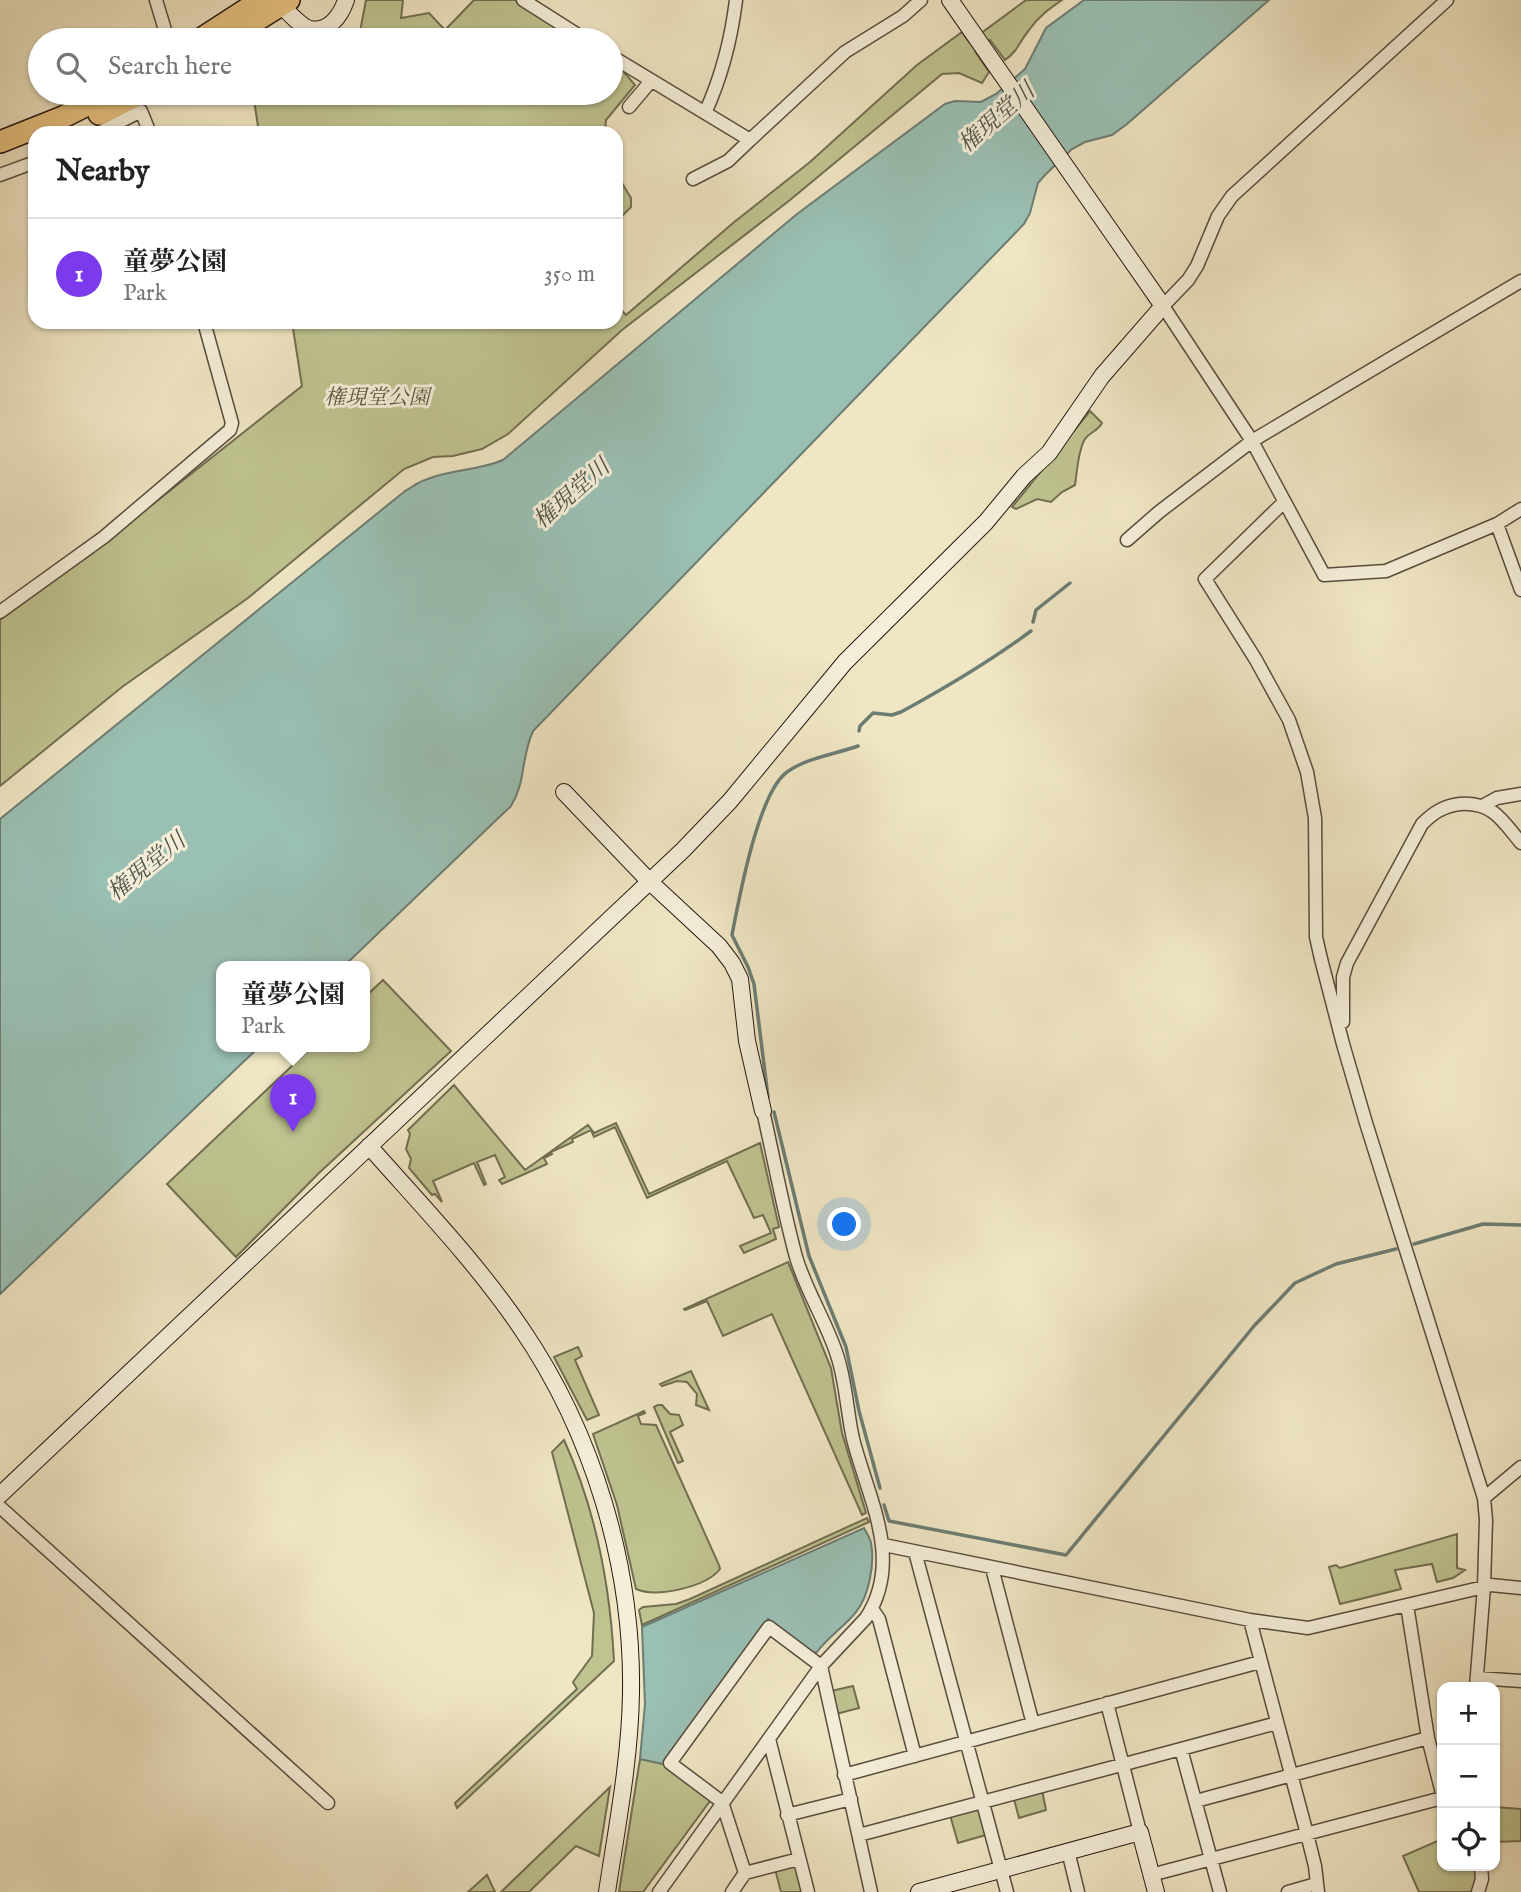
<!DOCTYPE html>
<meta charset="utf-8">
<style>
body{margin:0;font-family:"IM FELL English","Noto Serif JP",serif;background:#f6f6f6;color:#222}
.controls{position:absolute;right:21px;bottom:21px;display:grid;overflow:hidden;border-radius:14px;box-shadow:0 2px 5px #0004}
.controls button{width:63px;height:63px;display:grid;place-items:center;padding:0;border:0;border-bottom:2px solid #e0e0e0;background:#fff;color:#222;font:35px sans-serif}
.you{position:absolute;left:845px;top:1225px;width:24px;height:24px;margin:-18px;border:5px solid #fff;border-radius:50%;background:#1a73e8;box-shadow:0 0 0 10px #1a73e833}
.badge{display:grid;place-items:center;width:46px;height:46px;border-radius:50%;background:#7c3aed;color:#fff;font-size:23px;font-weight:700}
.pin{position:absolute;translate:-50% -58px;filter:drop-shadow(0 2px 4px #0008)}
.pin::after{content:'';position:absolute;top:37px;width:24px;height:21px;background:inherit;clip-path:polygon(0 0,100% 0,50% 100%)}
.popup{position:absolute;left:216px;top:961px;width:154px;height:91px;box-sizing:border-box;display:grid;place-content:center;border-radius:14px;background:#fff;filter:drop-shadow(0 2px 5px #0005);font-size:23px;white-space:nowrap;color:#767676}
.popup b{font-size:26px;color:#222}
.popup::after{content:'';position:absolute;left:50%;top:100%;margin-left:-14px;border:14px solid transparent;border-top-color:#fff}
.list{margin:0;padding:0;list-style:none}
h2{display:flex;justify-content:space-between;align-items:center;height:91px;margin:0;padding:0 28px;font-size:30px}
h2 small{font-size:23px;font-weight:400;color:#767676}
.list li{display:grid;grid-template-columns:46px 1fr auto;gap:21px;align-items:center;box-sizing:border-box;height:112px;padding:0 28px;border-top:2px solid #e0e0e0}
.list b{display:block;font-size:26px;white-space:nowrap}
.list p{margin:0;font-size:23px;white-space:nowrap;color:#767676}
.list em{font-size:23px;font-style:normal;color:#767676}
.icon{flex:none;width:38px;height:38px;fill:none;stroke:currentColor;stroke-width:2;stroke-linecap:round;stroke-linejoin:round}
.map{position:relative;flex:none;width:1521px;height:1892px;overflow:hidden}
.search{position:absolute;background:#fff;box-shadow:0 2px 5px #0004;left:28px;top:28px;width:595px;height:77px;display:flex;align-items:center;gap:18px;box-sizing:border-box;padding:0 24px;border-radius:38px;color:#767676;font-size:26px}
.panel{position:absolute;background:#fff;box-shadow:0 2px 5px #0004;left:28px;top:126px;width:595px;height:203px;border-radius:21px}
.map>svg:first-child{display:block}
</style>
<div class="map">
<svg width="1521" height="1892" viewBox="0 0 1521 1892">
<rect width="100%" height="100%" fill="#f0e6c4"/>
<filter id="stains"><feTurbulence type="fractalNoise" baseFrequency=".00286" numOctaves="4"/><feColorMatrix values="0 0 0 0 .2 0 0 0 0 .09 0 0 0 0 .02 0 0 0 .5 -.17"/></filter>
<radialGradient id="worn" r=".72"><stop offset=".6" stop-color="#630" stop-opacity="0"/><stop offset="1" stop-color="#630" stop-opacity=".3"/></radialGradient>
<path fill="#bfc390" stroke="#726e52" stroke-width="2" d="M 366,0 L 403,0 L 401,18 L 429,13 L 445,30 L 474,0 L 516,0 L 579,40 L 356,40 L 359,37 Z
M 1026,0 L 1062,0 C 1049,9 1038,17 1029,30 C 1019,42 1019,50 1005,60 L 990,40 L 975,51 L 989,72 L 982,83 L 959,73 L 942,74 L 790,200 L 622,330 L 508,434 L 482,449 L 453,456 L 433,457 L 404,469 L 248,598 L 122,687 L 0,786 L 0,620 L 105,542 L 302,386 L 292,322 L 616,322 L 616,304 L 626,315 L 733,223 L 810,162 L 917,65 L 962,32 L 969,42 Z
M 611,61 L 618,65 L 635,85 L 606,120 L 605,133 L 259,133 L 253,93 L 611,93 Z
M 616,173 L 631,198 L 631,207 L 616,222 Z
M 1090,411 L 1102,423 C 1098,431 1090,432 1085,439 C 1078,450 1077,472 1075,485 L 1062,492 L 1051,502 L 1037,499 L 1016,509 L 1012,507 Z
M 383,980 L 451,1051 L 319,1173 L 236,1257 L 167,1184 L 313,1046 L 365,1046 L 365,997 Z
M 454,1085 L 525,1170 L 588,1125 L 594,1133 L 616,1123 L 649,1194 L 760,1143 L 779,1227 L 773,1229 L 776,1239 L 744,1253 L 740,1246 L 771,1233 L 763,1215 L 754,1218 L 727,1161 L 647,1198 L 615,1127 L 594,1137 L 591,1130 L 572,1139 L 573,1142 L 551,1152 L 552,1154 L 544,1158 L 547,1164 L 502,1184 L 499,1180 L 505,1177 L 495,1155 L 477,1162 L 486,1184 L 484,1185 L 474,1163 L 433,1181 L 442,1202 L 435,1194 L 432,1195 L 409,1168 L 411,1159 L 406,1149 L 410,1134 L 408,1130 Z
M 788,1262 L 831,1368 L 842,1433 L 866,1513 L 862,1515 L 772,1314 L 723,1336 L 707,1301 L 685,1310 L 684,1309 Z
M 578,1347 L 582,1356 L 575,1360 L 599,1415 L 587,1420 L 554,1357 Z
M 691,1371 L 709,1410 L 696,1405 L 697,1394 L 687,1382 L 677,1381 L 662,1386 L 660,1384 Z
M 658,1405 L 662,1405 L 670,1414 L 679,1415 L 683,1425 L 670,1432 L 683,1461 L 678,1463 L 654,1407 Z
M 644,1411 L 645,1413 L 638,1416 L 641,1424 L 656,1425 L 719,1565 L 720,1569 C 706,1587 657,1598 636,1589 L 617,1505 L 593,1434 Z
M 564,1440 C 596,1510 610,1584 614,1661 L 457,1808 L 455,1803 L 577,1689 L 573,1682 L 592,1656 L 594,1613 L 552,1452 Z
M 867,1518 L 869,1522 L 642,1625 L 639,1610 L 643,1607 L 676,1604 L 690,1599 Z
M 1457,1534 L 1457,1568 L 1465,1570 L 1453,1578 L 1437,1582 L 1432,1564 L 1395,1570 L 1401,1589 L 1340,1604 L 1329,1567 L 1336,1565 L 1340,1568 Z
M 853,1686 L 859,1708 L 836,1714 L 831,1691 Z
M 640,1759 L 663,1764 L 709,1797 L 710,1801 L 643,1892 L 619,1892 Z
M 610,1787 L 599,1856 L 576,1846 L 529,1892 L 501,1892 Z
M 1042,1790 L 1046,1810 L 1019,1818 L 1014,1799 Z
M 1495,1807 L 1521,1809 L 1521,1841 L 1495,1842 Z
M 975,1808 L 980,1811 L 986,1835 L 958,1843 L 950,1815 Z
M 1442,1839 L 1442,1866 L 1477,1866 L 1475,1892 L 1419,1892 L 1403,1856 Z
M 798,1866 L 805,1892 L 781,1892 L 775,1869 Z
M 487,1875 L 495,1892 L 468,1892 Z"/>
<path fill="#9ac0b4" stroke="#6c7d74" stroke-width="2" d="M 1084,0 L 1269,0 L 1127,124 L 1112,135 L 1085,142 L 1072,149 L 1045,175 L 1038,183 L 1030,213 L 1024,224 L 533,731 C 521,757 526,782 511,806 L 344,966 L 221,966 L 221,1046 L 260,1046 L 0,1294 L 0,819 L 405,491 C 411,488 418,482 425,480 C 450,469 478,471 503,460 L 797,214 L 945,104 L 955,101 L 981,102 L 996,94 L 1025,69 L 1046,28 Z
M 864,1528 C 866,1532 870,1538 871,1543 C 875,1563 869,1596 856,1612 C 844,1627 828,1637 817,1652 L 812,1653 L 768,1619 L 663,1764 L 640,1759 L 645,1704 L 642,1627 Z"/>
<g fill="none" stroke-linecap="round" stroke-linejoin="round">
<path stroke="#6c7d74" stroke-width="3.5" d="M 1033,622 L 1036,610 L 1070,583
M 859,731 L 860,726 L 873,713 L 892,715 L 901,712 C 947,687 989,662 1031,631
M 768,1097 L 754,984 L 748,967 L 732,935 C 739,899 758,793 787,772 C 806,758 836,754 858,746
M 774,1112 L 809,1256 L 846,1347 L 859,1411 L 880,1488
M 1414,1244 L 1483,1224 L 1521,1225
M 884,1505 L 889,1521 L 1066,1555 L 1254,1326 L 1295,1283 L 1336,1264 L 1396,1249"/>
<defs>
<path id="street" d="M 156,0 L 168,40
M 523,0 L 586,40
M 1447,0 L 1232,196 L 1218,216 L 1197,266 L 1188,280 L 1163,306 L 1252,441 L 1324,575 L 1386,571 L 1497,524 L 1521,509
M 611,56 L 750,140 L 728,161 L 693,179
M 629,107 L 651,81
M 705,113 C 722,76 731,41 736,0
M 98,133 L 141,111 L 150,133
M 750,140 L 845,52 L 903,16 L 921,0
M 0,175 L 35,162
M 1284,502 L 1205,579 L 1256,660 L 1289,720 L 1307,772 L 1315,818 L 1316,937 L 1321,959 L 1343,1044 L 1366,1123 L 1484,1498 L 1486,1520 L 1484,1587 L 1491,1585 L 1521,1588
M 1497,524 L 1521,590
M 1127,540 L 1159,512 L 1252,441 L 1521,281
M 0,612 L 104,537 L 230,430 L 232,423 L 204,322
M 1484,805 L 1497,798 L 1521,794
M 1343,1022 L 1343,977 L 1347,963 L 1422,824 C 1434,812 1444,806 1460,804 C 1493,802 1502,820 1521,843
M 1484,1498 L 1521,1467
M 0,1507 L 328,1803
M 884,1545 L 1250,1620 L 1308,1628 L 1484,1587 L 1476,1687
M 915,1552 L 1007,1892
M 992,1568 L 1033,1724
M 1407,1605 L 1428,1738 L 1442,1793
M 872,1609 L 879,1619 L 915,1756
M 1250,1620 L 1307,1834 L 1315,1866 L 1318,1892
M 1477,1678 L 1521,1681
M 1107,1703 L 1140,1832
M 769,1739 L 808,1892
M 1181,1749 L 1277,1723
M 844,1775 L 1260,1662
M 1196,1801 L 1428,1738
M 787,1815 L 851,1799
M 859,1835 L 1181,1749 L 1220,1892
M 1068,1851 L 1078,1892
M 745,1873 L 799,1859
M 1151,1875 L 1442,1798
M 659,1892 L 821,1666 L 866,1618 C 904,1560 868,1498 853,1439 C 847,1412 846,1382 837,1355 C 826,1321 806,1291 796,1257 C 783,1209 774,1159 763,1111
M 732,1892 L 745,1873 L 722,1802 L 670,1763 L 769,1627 L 821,1666 L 871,1892
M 1288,1892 L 1316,1884
M 1478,1892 L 1482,1879 L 1481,1866"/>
<path id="secondary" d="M 276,0 C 283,7 301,27 310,29 C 329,33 341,15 346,0
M 564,792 L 650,882 L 719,946 L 732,963 L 740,979 L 747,1041 L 763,1111
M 369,1146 C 421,1205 477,1263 521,1328 C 593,1433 633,1566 631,1693 C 630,1760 617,1826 607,1892
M 0,1495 L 683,850 L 730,801 L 845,662 L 986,522 L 1024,476 L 1049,453 L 1102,376 L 1163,306 L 950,0
M 919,1892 L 1140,1832 L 1156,1892"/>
<path id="highway" d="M 199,40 L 261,0
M 225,40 L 289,0
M 99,114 L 141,93
M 0,142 L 63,117 L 111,93"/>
</defs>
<use href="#street" stroke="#584c3f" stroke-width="15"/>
<use href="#secondary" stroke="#261813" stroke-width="18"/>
<use href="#highway" stroke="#261813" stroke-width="24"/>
<use href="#street" stroke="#f5efd9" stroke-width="12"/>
<use href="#secondary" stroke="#f5efd9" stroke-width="16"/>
<use href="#highway" stroke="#e8c382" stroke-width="21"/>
</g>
<g text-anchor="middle" stroke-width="6" stroke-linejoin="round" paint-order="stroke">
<g font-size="21" font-style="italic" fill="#5c543f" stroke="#f5efd9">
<text x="377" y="404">権現堂公園</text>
</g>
<g font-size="23" font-style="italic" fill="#4f534b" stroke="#f5efd9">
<text transform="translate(996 117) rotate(-41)" y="8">権現堂川</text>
<text transform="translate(571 493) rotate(-41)" y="8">権現堂川</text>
<text transform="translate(146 866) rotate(-39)" y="8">権現堂川</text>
</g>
</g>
<rect width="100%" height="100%" filter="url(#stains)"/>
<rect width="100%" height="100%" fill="url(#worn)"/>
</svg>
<div class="controls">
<button>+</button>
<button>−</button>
<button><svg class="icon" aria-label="locate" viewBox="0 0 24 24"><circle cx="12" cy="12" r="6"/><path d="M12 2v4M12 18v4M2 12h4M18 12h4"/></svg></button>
</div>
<div class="you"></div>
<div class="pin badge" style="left:293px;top:1132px">1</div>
<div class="popup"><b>童夢公園</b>Park</div>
<div class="search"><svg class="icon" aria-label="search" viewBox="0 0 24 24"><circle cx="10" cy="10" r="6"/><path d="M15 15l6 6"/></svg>Search here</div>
<section class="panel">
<h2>Nearby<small></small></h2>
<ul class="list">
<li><span class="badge">1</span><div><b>童夢公園</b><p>Park</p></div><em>350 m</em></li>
</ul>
</section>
</div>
